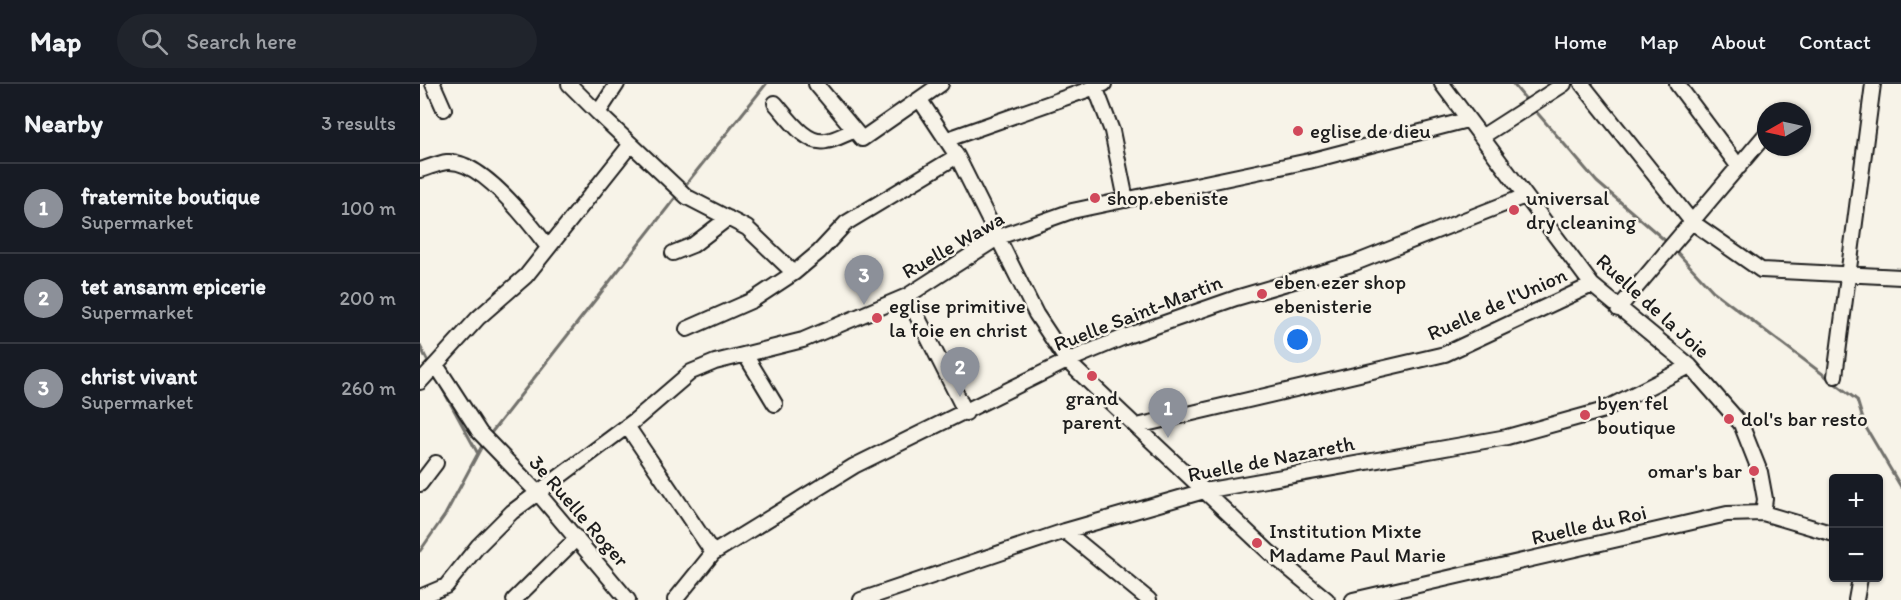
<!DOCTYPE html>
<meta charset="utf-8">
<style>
body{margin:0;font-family:Itim,sans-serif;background:#20242c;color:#f1f3f6}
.controls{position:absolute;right:18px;bottom:18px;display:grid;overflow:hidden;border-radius:6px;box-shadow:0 2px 4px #0004}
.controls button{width:54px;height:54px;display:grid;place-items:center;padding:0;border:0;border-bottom:2px solid #363941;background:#171b24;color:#f1f3f6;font:30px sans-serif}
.compass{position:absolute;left:1337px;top:18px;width:54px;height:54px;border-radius:50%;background:#171b24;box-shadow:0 2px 4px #0004;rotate:261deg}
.you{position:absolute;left:878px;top:256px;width:21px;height:21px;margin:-15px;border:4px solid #fff;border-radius:50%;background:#1a73e8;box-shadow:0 0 0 9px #1a73e833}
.badge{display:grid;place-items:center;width:39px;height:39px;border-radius:50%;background:#8c9099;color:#fff;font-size:20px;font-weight:700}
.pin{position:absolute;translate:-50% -50px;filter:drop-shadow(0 2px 3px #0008)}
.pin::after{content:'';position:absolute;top:32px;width:21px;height:18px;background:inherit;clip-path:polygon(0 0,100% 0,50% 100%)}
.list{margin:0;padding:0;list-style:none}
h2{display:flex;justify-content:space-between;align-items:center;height:78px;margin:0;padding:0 24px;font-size:26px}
h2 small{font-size:20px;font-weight:400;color:#9ea1a6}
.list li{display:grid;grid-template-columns:39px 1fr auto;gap:18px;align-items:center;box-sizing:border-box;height:90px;padding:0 24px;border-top:2px solid #363941}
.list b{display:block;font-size:22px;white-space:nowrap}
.list p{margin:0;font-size:20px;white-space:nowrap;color:#9ea1a6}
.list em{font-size:20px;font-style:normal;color:#9ea1a6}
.icon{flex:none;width:33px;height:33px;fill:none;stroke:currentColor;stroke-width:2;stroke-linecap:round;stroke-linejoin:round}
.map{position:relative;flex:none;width:1481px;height:516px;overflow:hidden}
header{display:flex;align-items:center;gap:36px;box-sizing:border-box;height:84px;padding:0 30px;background:#171b24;border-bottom:2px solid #363941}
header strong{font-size:28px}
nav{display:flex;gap:33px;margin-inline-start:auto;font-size:21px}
.search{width:420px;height:54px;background:#20242c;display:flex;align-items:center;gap:15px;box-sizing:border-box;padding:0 21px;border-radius:33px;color:#9ea1a6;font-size:22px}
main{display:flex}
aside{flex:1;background:#171b24}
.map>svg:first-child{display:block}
</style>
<header>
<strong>Map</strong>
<div class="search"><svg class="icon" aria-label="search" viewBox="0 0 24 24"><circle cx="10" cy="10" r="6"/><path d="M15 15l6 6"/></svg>Search here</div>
<nav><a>Home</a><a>Map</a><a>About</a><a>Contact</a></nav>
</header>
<main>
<aside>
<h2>Nearby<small>3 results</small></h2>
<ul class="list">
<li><span class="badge">1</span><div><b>fraternite boutique</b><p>Supermarket</p></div><em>100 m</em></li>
<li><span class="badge">2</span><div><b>tet ansanm epicerie</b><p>Supermarket</p></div><em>200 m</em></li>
<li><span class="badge">3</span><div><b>christ vivant</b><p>Supermarket</p></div><em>260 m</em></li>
</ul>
</aside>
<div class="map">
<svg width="1481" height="516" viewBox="0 0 1481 516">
<rect width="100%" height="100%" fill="#f7f3e8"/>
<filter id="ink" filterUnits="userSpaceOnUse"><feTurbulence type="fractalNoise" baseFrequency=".0167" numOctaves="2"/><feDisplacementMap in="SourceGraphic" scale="12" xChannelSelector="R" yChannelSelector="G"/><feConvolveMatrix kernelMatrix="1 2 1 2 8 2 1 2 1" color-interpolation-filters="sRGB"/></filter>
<g filter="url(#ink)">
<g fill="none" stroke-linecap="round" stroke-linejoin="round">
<path stroke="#72716c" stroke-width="3" d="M 1093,0 L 1109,19
M 1113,24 L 1177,98 L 1248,159
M 263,104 L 346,0
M 1255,166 L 1293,207 L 1437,316 L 1445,342 L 1481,403
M 0,262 L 10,282
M 16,293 L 57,368
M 71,349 L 259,109
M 0,467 L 25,431 L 63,360"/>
<defs>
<path id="minor" d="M 13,0 L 24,25
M 149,0 L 178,29 L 197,0
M 396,0 L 442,55 L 521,0
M 674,0 L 692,47 L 706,116
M 1022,0 L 1172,201 L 1270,282 L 1321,340 L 1340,388 L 1345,415 L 1343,429
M 1162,0 L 1272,138 L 1341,186 L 1481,193
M 1257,0 L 1319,83
M 500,16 L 537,72 L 616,230 L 647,277 L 849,468 L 907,516
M 355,19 C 367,32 385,61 406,57 C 415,56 425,50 433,47
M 178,29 L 267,113 L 327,144 L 374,189
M 1063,52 L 1144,0
M 528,55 L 684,0
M 0,86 C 8,84 18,79 27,78 C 61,75 110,139 128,163
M 253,169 L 273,161 L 308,134
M 487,212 L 546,329
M 1198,225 L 1346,50
M 267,245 L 333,216 L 374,189 L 399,168 L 426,139 L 537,72
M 326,272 L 355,320
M 16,281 L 60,349 L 117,408 L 208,516
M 1415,292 L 1453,0
M 0,298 L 58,234 L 106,192 L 211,60
M 207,342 L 293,469
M 717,342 L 1025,270 L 1172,201
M 0,400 L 16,379
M 645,447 L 729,516
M 0,513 L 26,502 L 58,462 L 92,428 L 214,337 L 271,288 L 295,278 L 383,256 L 487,212 L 579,153 L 652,127 L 889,77 L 1047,36
M 94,516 L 157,454
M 255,516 L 293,469 L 434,382 L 647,277 L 707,252 L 816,214 L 935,179 L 1105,112
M 441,516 L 645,447 L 784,407 L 1087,353 L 1181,327 L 1270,282
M 933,516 L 1307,430 L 1343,429 L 1414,450
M 1436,516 L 1440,494"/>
</defs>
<use href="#minor" stroke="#1c1c1c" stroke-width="18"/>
<use href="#minor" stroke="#f7f3e8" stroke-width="14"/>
</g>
</g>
<g fill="#d1495b" stroke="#f7f3e8" stroke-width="2">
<circle cx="878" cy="47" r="6"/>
<circle cx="675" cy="114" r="6"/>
<circle cx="1094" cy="126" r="6"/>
<circle cx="842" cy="210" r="6"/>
<circle cx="457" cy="234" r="6"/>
<circle cx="672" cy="292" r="6"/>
<circle cx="1165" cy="331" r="6"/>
<circle cx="1309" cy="335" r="6"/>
<circle cx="1334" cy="387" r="6"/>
<circle cx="837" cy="459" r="6"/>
</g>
<g text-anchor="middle" stroke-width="5" stroke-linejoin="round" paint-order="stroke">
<g font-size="21" fill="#1c1c1c" stroke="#f7f3e8" text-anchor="start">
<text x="890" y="54">eglise de dieu</text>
<text x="687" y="121">shop ebeniste</text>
<text x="1106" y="121">universal<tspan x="1106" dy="24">dry cleaning</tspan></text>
<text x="854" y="205">eben ezer shop<tspan x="854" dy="24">ebenisterie</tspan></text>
<text x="469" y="229">eglise primitive<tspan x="469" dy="24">la foie en christ</tspan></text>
<text x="672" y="321" text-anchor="middle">grand<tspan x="672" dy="24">parent</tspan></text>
<text x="1177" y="326">byen fel<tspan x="1177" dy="24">boutique</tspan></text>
<text x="1321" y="342">dol's bar resto</text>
<text x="1322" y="394" text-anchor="end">omar's bar</text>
<text x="849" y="454">Institution Mixte<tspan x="849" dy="24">Madame Paul Marie</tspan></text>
</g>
<g font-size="21" fill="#1c1c1c" stroke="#f7f3e8">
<text transform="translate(533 161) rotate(-30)" y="7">Ruelle Wawa</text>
<text transform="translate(1077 220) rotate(-24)" y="7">Ruelle de l'Union</text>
<text transform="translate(1233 222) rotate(42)" y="7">Ruelle de la Joie</text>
<text transform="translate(718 229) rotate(-21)" y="7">Ruelle Saint-Martin</text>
<text transform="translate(851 375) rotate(-11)" y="7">Ruelle de Nazareth</text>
<text transform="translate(159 427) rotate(49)" y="7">3e Ruelle Roger</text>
<text transform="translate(1169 441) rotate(-13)" y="7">Ruelle du Roi</text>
</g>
</g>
</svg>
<div class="controls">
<button>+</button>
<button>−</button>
</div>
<svg class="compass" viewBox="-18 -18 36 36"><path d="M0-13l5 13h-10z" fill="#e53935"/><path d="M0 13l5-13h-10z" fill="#9ea1a6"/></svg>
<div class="you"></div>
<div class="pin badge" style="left:748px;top:354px">1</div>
<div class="pin badge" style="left:540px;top:313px">2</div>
<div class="pin badge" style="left:444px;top:221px">3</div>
</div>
</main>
